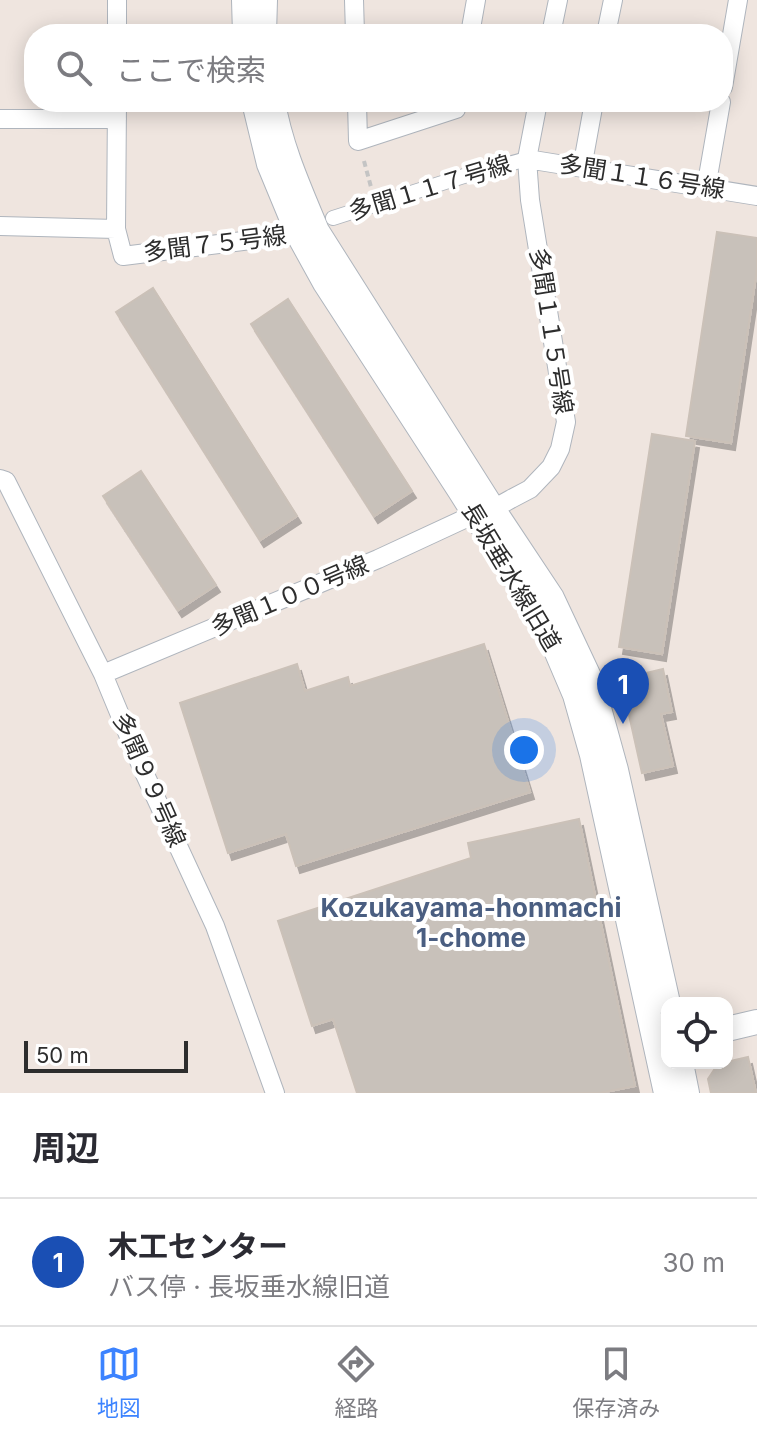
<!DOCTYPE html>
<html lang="ja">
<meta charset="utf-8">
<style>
body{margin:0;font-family:Inter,"Noto Sans JP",sans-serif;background:#f2f2f3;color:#2b2b33}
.controls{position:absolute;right:24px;bottom:24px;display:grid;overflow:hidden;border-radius:16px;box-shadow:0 4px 20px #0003}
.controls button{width:72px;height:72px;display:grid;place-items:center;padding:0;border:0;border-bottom:2px solid #e1e1e2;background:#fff;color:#2b2b33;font:40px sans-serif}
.scale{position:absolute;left:24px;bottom:20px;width:164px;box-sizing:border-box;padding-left:8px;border:4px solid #2d2d2d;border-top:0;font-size:22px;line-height:28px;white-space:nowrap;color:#2d2d2d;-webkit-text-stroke:6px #fff;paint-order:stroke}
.you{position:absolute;left:524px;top:750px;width:28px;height:28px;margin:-20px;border:6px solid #fff;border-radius:50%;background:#1a73e8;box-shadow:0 0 0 12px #1a73e833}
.badge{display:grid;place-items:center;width:52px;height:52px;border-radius:50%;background:#3c83ff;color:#fff;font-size:26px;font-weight:700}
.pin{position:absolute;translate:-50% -66px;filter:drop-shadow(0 2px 4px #0008)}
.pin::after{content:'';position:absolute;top:42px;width:28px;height:24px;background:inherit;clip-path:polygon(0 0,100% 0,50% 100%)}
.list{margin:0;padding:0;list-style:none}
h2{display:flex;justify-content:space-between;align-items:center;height:104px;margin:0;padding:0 32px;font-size:34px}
h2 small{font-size:26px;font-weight:400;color:#7c7c81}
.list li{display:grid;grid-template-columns:52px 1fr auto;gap:24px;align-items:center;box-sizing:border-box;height:128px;padding:0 32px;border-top:2px solid #e1e1e2}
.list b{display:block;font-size:30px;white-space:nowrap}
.list p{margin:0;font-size:26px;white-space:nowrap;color:#7c7c81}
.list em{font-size:26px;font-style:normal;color:#7c7c81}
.icon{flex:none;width:44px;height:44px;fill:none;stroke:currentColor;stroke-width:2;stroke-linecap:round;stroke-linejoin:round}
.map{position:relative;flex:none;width:757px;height:1093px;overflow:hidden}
.search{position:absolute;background:#fff;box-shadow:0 4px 20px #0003;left:24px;right:24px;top:24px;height:88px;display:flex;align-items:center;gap:20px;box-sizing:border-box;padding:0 28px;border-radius:32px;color:#7c7c81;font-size:30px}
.sheet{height:232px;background:#fff}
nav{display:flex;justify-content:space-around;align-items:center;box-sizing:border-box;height:112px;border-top:2px solid #e1e1e2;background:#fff;font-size:22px;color:#7c7c81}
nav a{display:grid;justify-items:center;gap:4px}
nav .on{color:#3c83ff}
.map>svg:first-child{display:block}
</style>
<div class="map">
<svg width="757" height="1093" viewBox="0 0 757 1093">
<defs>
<filter id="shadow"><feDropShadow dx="4" dy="7" stdDeviation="0" flood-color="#0004"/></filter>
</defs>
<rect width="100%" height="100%" fill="#efe5df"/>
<path fill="#c8c1ba" stroke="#cbc1b8" stroke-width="2" filter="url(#shadow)" d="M 717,232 L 757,238 L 757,269 L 731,443 L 686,436 Z
M 153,288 L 297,516 L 260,540 L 116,312 Z
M 288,299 L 412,491 L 374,516 L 251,324 Z
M 652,434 L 695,441 L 662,654 L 619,647 Z
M 141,471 L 216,585 L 178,610 L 103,496 Z
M 484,644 L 530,792 L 296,866 L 286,834 L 228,853 L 180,703 L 297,664 L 305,691 L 348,677 L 350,686 Z
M 663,669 L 672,712 L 661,714 L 673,766 L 642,773 L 621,679 Z
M 579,819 L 635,1086 L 600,1093 L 357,1093 L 333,1019 L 312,1026 L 278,921 L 471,858 L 468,843 Z
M 748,1057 L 756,1093 L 711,1093 L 708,1079 L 718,1064 Z"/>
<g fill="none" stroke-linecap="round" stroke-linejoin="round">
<defs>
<path id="pedestrian" d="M 333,218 L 464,176 L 527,159"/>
<path id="minor" d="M 354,0 L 355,34
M 117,34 L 117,0
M 470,34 L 476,0
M 551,34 L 558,0
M 606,34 L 613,0
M 723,87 L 738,0
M 117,102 L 116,229 L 123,256 L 307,233
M 357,102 L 358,141 L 456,109 L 458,102
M 0,119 L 117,119
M 527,159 L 757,196
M 582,168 L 594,102
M 706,188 L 721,102
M 0,226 L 116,229
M 0,479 L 6,481 L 103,674 L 142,768 L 215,926 L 275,1093
M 103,674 L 378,559 L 475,514 L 493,509 L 511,499 L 530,489 L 551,467 L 560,449 L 566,422 L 530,200 L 527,159 L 538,102"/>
<path id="tertiary" d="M 244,0 L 245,34
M 264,34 L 265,0
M 254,102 L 269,164 L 298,234 L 325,283 L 460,491 L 546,627 L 575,695 L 592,755 L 666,1093
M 273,102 C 280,146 300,190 317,231 L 493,509 L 552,598 L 592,683 L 616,770 L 668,1003
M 727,1029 L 757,1022
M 681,1063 L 687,1093"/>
</defs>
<use href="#pedestrian" stroke="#afb5bd" stroke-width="16"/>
<use href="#minor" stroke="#afb5bd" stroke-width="20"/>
<use href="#tertiary" stroke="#afb5bd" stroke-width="26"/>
<path stroke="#c4c4c4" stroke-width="4" stroke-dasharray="6 4" stroke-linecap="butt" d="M 364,161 L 371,187"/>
<use href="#pedestrian" stroke="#fff" stroke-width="14"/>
<use href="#minor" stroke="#fff" stroke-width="18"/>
<use href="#tertiary" stroke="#fff" stroke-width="24"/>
</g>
<g text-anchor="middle" stroke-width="8" stroke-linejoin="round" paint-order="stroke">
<g font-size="24" fill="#2d2d2d" stroke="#fff">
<text transform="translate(642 177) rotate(9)" y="8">多聞１１６号線</text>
<text transform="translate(430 188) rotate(-17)" y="8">多聞１１７号線</text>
<text transform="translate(215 244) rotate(-7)" y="8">多聞７５号線</text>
<text transform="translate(551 331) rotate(81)" y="8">多聞１１５号線</text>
<text transform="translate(511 577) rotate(59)" y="8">長坂垂水線旧道</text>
<text transform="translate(290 596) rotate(-23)" y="8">多聞１００号線</text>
<text transform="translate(149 780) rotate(66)" y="8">多聞９９号線</text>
</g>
<g font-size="26" font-weight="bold" fill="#4a5e81" stroke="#fff">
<text x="471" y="917">Kozukayama-honmachi<tspan x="471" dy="30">1-chome</tspan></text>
</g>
</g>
</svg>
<div class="controls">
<button><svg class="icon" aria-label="locate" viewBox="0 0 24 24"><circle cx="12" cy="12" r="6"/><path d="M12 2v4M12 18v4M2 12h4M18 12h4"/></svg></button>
</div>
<div class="scale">50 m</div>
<div class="you"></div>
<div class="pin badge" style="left:623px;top:724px;background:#1a4fb4">1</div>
<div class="search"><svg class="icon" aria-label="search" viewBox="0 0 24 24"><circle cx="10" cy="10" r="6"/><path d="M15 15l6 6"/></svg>ここで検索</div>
</div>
<section class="sheet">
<h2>周辺<small></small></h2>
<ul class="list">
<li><span class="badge" style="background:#1a4fb4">1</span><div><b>木工センター</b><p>バス停 · 長坂垂水線旧道</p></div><em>30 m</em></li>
</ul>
</section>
<nav>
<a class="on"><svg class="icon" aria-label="map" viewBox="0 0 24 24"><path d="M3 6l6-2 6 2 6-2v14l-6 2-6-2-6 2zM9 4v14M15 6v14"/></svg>地図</a>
<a><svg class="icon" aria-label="directions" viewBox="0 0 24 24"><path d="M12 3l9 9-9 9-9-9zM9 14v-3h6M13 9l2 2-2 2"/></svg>経路</a>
<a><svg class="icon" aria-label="saved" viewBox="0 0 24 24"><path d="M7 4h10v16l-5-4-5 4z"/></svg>保存済み</a>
</nav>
